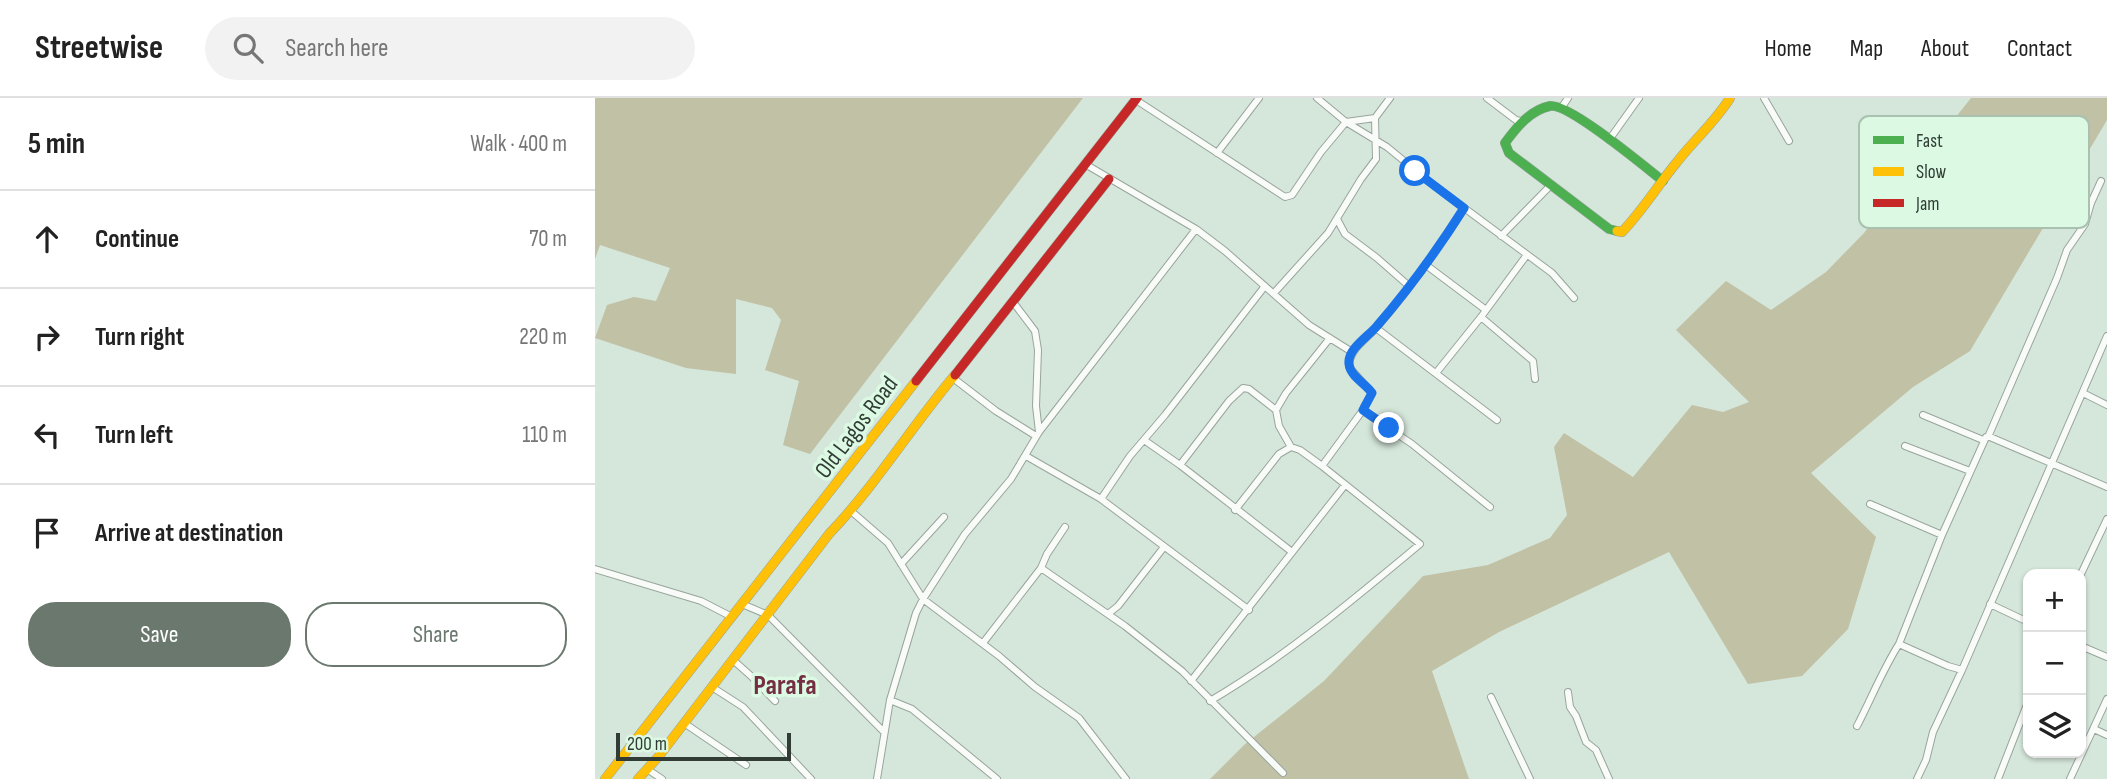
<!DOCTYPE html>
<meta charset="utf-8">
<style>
body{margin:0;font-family:"Sofia Sans Condensed",sans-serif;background:#f2f2f2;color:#222}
.controls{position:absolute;right:21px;bottom:21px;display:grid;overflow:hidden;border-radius:14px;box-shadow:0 2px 5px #0004}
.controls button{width:63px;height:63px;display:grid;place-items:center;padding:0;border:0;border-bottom:2px solid #e0e0e0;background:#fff;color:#222;font:35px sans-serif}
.scale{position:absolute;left:21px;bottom:18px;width:175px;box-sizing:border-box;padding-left:7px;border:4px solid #313d34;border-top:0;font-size:19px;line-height:24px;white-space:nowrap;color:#313d34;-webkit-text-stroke:5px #dcf9e4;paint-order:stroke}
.stop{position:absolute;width:21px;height:21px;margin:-16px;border:5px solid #1a73e8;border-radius:50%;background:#fff}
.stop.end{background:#1a73e8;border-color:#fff;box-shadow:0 2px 7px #0008}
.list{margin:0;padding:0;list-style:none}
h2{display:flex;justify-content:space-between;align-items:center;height:91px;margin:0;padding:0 28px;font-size:30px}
h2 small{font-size:23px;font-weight:400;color:#767676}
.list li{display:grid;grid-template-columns:46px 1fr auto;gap:21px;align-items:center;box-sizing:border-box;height:98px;padding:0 28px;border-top:2px solid #e0e0e0}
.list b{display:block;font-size:26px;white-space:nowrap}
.list em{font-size:23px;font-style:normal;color:#767676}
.actions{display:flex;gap:14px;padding:21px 28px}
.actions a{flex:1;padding:16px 0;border:2px solid #6a786e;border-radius:28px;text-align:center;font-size:24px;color:#6a786e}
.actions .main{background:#6a786e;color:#fff}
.icon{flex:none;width:38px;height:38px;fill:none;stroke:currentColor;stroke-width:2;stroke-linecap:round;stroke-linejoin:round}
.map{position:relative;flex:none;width:1512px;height:681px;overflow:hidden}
header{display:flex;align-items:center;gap:42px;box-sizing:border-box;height:98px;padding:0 35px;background:#fff;border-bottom:2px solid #e0e0e0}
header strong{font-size:33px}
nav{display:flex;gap:38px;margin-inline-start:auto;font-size:24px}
.search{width:490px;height:63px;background:#f2f2f2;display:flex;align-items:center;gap:18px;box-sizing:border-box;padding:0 24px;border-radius:38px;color:#767676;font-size:26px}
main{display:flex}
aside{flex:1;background:#fff}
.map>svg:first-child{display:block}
</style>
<header>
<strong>Streetwise</strong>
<div class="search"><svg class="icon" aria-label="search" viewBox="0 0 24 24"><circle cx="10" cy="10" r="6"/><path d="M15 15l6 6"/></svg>Search here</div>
<nav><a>Home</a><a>Map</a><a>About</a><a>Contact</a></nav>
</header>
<main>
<aside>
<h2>5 min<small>Walk · 400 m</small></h2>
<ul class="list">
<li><svg class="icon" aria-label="ahead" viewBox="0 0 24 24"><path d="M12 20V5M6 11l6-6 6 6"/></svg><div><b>Continue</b></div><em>70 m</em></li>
<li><svg class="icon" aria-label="right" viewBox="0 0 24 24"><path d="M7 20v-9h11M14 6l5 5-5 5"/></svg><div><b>Turn right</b></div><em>220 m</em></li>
<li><svg class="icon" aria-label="left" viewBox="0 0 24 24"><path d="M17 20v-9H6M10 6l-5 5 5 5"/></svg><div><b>Turn left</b></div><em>110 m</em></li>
<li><svg class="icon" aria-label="arrive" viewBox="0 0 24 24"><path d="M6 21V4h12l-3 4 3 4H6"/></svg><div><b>Arrive at destination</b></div></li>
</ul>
<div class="actions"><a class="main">Save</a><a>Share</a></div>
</aside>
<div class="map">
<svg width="1512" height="681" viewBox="0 0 1512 681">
<rect width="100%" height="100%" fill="#d5e6da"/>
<path fill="#c0c1a5" d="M 0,0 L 488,0 L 215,356 L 188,347 L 204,283 L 170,272 L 186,222 L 177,210 L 141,201 L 141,276 L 91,270 L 0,240 L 12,207 L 39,199 L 61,203 L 75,170 L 5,147 L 0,161 Z
M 1376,0 L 1512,0 L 1512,22 L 1375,253 L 1318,289 L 1216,375 L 1281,439 L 1253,531 L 1207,578 L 1153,586 L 1074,454 L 904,534 L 837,573 L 874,681 L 615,681 L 649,647 L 729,583 L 828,478 L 893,467 L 955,440 L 972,417 L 959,349 L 969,335 L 1038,379 L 1097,307 L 1128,314 L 1154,304 L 1081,232 L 1131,183 L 1176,212 L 1231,174 L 1269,135 Z"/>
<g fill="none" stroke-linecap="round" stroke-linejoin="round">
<defs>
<path id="street" d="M 722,0 L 751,24 L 792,49 L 841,89 L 957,175 L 979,200
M 892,0 L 921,22 L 926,23
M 1169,0 L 1194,43
M 541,2 L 690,99 L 697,97 L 726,54 L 751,24 L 780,20
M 967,9 L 973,0
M 1014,42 L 1044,0
M 622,55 L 664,0
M 490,66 L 601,131 L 630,153 L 714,227 L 757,254
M 869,110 C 843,151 814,193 781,230 C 771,242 754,251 754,269 L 777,295 L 769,309 L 771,315 L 817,346 L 895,409
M 742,121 L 750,136 L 782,160 L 814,188
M 906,138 L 956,87
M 831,167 L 891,212
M 679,195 L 733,135 L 766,81 L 781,61 L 780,20 L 795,0
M 418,204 L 440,233 L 443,252 L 441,308 L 444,334
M 886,219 L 938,263 L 940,281
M 781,230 L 902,322
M 841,275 L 886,219 L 931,158
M 358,280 L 401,313 L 441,338
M 1488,295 L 1512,307
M 1328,317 L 1388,342
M 1393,339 L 1462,180 L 1472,152 L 1490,126 L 1496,105 L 1506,83
M 549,342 L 585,367 L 697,454
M 1310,348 L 1375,373
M 696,349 L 684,328 L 681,312 L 691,295 L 735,240
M 431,358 L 506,401 L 654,512
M 585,367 L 634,303 L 648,290 L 654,291 L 681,312
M 727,368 L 768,312
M 506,401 L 535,358 L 570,317 L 670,188
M 1275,406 L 1347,437
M 256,413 L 293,445 L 328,501 L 404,558 L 440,589 L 484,620 L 531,681
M 306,466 L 349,419
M 446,470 L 530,528 L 587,573 L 688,675
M 0,471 L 106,503 L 137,519
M 1486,476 L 1512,421
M 147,506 L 173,517 L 288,633
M 1395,506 L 1433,524
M 513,516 L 523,508 L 569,449
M 388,545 L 446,470 L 452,456 L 470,429
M 1304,546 L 1347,437 L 1391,339 L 1395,339 L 1512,389
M 1486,548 L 1512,559
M 138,562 L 156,578 L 180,603
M 596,583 L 750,387
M 117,589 L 148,609 L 216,681
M 973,594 L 975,609 L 981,618 L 991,644 L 1001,652 L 1014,681
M 896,599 L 935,681
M 295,602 L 317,611 L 402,681
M 615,603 C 690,559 758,502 825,446 L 727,368 L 705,352 L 696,349 L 684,356 L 640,412
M 89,625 L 151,667
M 1262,628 C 1276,601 1288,571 1304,546 L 1353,568 L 1367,572
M 1499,631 L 1512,637
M 52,671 L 67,681
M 282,681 L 295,602 L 321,515 L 328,501 L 370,436 L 416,381 L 444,334 L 601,131
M 1322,681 L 1331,662 L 1338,634 L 1367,572 L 1512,238
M 1403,681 L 1433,604
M 1475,681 L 1512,601"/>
<path id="fast" d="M 1022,133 L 1014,131 L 914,55 L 910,45 C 921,30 935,12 955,8 C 974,5 1050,69 1068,83"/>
<path id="slow" d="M 1022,133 L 1027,134 C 1048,112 1063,87 1082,64 C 1099,42 1120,24 1135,0
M 10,681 L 321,283
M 43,681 L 64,658 L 234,436 C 281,387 316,329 360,277"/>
<path id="jam" d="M 360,277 L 514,81
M 321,283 L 542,0"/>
</defs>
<use href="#street" stroke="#98a59c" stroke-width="8"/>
<use href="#fast" stroke="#98a59c" stroke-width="10"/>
<use href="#slow" stroke="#98a59c" stroke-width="10"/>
<use href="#jam" stroke="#98a59c" stroke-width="10"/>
<use href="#street" stroke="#f9fbf9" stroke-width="6"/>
<use href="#fast" stroke="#4caf50" stroke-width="9"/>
<use href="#slow" stroke="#ffc107" stroke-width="9"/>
<use href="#jam" stroke="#c62828" stroke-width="9"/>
</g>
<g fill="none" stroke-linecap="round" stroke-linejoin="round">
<path stroke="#1a73e8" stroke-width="9" d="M 794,330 L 768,312 L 777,295 C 771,286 755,278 754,266 C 752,251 774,238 782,228 C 814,191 843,151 869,110 L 820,73"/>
</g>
<g text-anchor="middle" stroke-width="7" stroke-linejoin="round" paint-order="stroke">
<g font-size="24" fill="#313d34" stroke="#dcf9e4">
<text transform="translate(261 329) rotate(-53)" y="8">Old Lagos Road</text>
</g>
<g font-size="28" font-weight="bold" fill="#752f42" stroke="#dcf9e4">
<text x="190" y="596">Parafa</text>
</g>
</g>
<rect x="1264" y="18" width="230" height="112" rx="10" fill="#dcf9e4" stroke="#a9c1af" stroke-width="2"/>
<rect x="1278" y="38" width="31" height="8" fill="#4caf50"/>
<rect x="1278" y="69" width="31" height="9" fill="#ffc107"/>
<rect x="1278" y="101" width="31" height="8" fill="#c62828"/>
<g font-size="19" fill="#313d34">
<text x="1321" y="49">Fast</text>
<text x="1321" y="80">Slow</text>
<text x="1321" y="112">Jam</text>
</g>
</svg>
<div class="controls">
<button>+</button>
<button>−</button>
<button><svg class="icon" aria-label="layers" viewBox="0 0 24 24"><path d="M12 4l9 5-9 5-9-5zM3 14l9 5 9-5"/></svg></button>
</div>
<div class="scale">200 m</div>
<div class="stop" style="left:820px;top:73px"></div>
<div class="stop end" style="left:794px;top:330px"></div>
</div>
</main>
